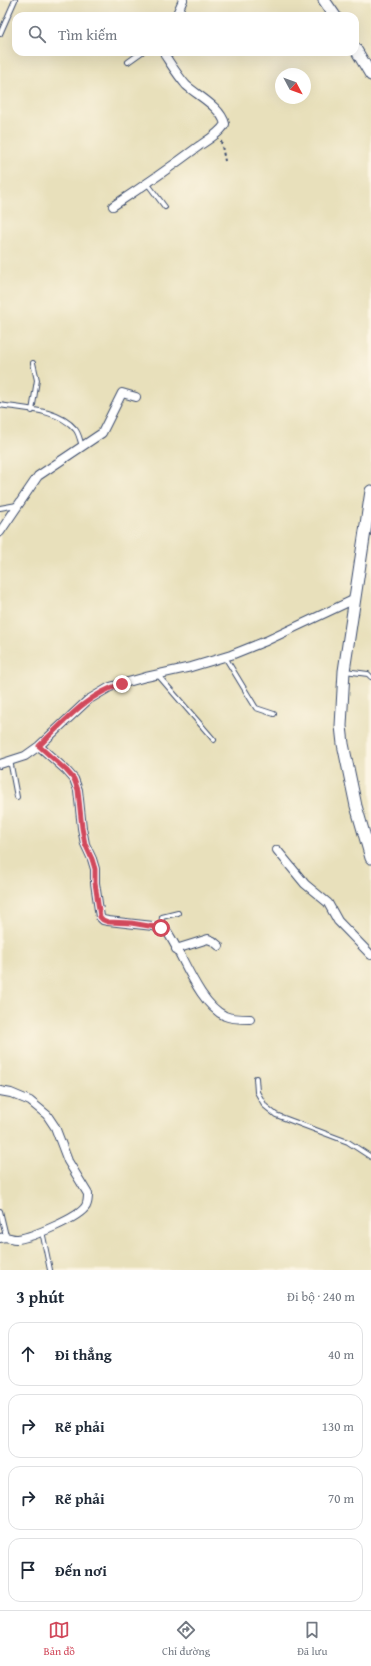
<!DOCTYPE html>
<html lang="vi">
<meta charset="utf-8">
<style>
body{margin:0;font-family:"Gentium Book Plus",serif;background:#f6f6f7;color:#1f2937}
.compass{position:absolute;left:275px;top:68px;width:36px;height:36px;border-radius:50%;background:#fff;box-shadow:0 4px 16px #0002;rotate:131deg}
.stop{position:absolute;width:12px;height:12px;margin:-9px;border:3px solid #d1495b;border-radius:50%;background:#fff}
.stop.end{background:#d1495b;border-color:#fff;box-shadow:0 1px 4px #0008}
.list{margin:0;padding:0;list-style:none}
h2{display:flex;justify-content:space-between;align-items:center;height:52px;margin:0;padding:0 16px;font-size:17px}
h2 small{font-size:13px;font-weight:400;color:#747a83}
.list li{display:grid;grid-template-columns:26px 1fr auto;gap:12px;align-items:center;box-sizing:border-box;height:64px;margin:0 8px 8px;padding:0 8px;border:1px solid #e0e1e3;border-radius:12px}
.list b{display:block;font-size:15px;white-space:nowrap}
.list em{font-size:13px;font-style:normal;color:#747a83}
.icon{flex:none;width:22px;height:22px;fill:none;stroke:currentColor;stroke-width:2;stroke-linecap:round;stroke-linejoin:round}
.map{position:relative;flex:none;width:371px;height:1270px;overflow:hidden}
.search{position:absolute;background:#fff;box-shadow:0 4px 16px #0002;left:12px;right:12px;top:12px;height:44px;display:flex;align-items:center;gap:10px;box-sizing:border-box;padding:0 14px;border-radius:12px;color:#747a83;font-size:15px}
.sheet{height:340px;background:#fff}
nav{display:flex;justify-content:space-around;align-items:center;box-sizing:border-box;height:56px;border-top:1px solid #e0e1e3;background:#fff;font-size:11px;color:#747a83}
nav a{display:grid;justify-items:center;gap:2px}
nav .on{color:#d1495b}
.map>svg:first-child{display:block}
</style>
<div class="map">
<svg width="371" height="1270" viewBox="0 0 371 1270">
<rect width="100%" height="100%" fill="#fcf5e5"/>
<filter id="ink" filterUnits="userSpaceOnUse"><feTurbulence type="fractalNoise" baseFrequency=".025" numOctaves="2"/><feDisplacementMap in="SourceGraphic" scale="8" xChannelSelector="R" yChannelSelector="G"/><feConvolveMatrix kernelMatrix="1 2 1 2 8 2 1 2 1" color-interpolation-filters="sRGB"/></filter>
<filter id="wash" filterUnits="userSpaceOnUse"><feTurbulence type="fractalNoise" baseFrequency=".012" numOctaves="4" result="noise"/><feDisplacementMap in="SourceGraphic" scale="16" xChannelSelector="R" yChannelSelector="G"/><feGaussianBlur stdDeviation="0.9" result="paint"/><feColorMatrix in="noise" values="0 0 0 0 0 0 0 0 0 0 0 0 0 0 0 0 0 1.4 0 .05"/><feComposite in="paint" operator="in"/></filter>
<g filter="url(#wash)">
<rect width="100%" height="100%" fill="#e8e0bb"/>
</g>
<g filter="url(#ink)">
<g fill="none" stroke-linecap="round" stroke-linejoin="round">
<defs>
<path id="lane" d="M 0,34 L 15,0
M 128,62 L 142,52
M 147,183 L 165,207
M 0,405 C 24,409 58,409 75,429 C 79,433 80,441 82,446
M 32,411 L 37,380 L 33,363
M 0,508 L 17,505
M 225,657 L 256,708 L 274,714
M 345,671 L 368,674 L 371,677
M 157,674 L 214,740
M 10,760 L 17,797
M 161,928 L 162,917 L 178,913
M 256,1078 L 257,1092 L 265,1106 L 276,1115 L 348,1142 L 371,1157
M 0,1211 L 6,1236
M 42,1231 L 50,1270"/>
<path id="street" d="M 176,16 L 183,0
M 113,206 C 142,187 171,167 199,146 C 208,140 220,133 225,124 C 221,107 198,96 186,85 C 179,77 172,66 166,57 L 164,52
M 0,532 L 38,476 L 102,433 L 122,393 L 136,397
M 39,746 L 66,770 L 74,779 L 78,790 L 82,828 L 85,844 L 92,859 L 95,869 L 95,883 L 100,917 L 103,920 L 108,921 L 153,926 L 166,930 C 183,954 198,1003 225,1016 C 232,1019 242,1019 250,1019
M 0,764 L 25,756 L 39,746 L 88,700 L 110,687 L 146,677 L 191,667 L 231,655 L 266,641 L 355,599
M 277,850 L 305,884 L 328,903 L 338,921 L 371,955
M 176,949 L 208,939 L 213,941 L 219,946
M 0,1091 L 11,1093 L 30,1101 L 47,1115 L 55,1127 L 68,1161 L 88,1194 C 88,1198 88,1202 86,1206 C 79,1218 32,1237 18,1239 C 10,1240 9,1235 0,1238"/>
<path id="secondary" d="M 324,0 L 335,16
M 355,48 L 371,75
M 371,491 L 344,671 L 341,726 L 343,744 L 356,806 L 371,858"/>
</defs>
<use href="#lane" stroke="#3a4a6c" stroke-width="6"/>
<use href="#street" stroke="#3a4a6c" stroke-width="10"/>
<use href="#secondary" stroke="#3a4a6c" stroke-width="13"/>
<path stroke="#3a4a6c" stroke-width="2" stroke-dasharray="3 3" stroke-linecap="butt" d="M 221,141 L 225,161"/>
<use href="#lane" stroke="#fff" stroke-width="4"/>
<use href="#street" stroke="#fff" stroke-width="8"/>
<use href="#secondary" stroke="#fff" stroke-width="11"/>
</g>
</g>
<g fill="none" stroke-linecap="round" stroke-linejoin="round" filter="url(#ink)">
<path stroke="#d1495b" stroke-width="5" d="M 122,684 C 87,694 64,722 39,746 L 66,770 L 74,779 L 78,790 L 82,828 L 85,844 L 92,859 L 95,869 L 95,883 L 100,917 L 103,920 L 108,922 L 131,923 L 161,928"/>
</g>
</svg>
<svg class="compass" viewBox="-18 -18 36 36"><path d="M0-13l5 13h-10z" fill="#e53935"/><path d="M0 13l5-13h-10z" fill="#747a83"/></svg>
<div class="stop" style="left:161px;top:928px"></div>
<div class="stop end" style="left:122px;top:684px"></div>
<div class="search"><svg class="icon" aria-label="search" viewBox="0 0 24 24"><circle cx="10" cy="10" r="6"/><path d="M15 15l6 6"/></svg>Tìm kiếm</div>
</div>
<section class="sheet">
<h2>3 phút<small>Đi bộ · 240 m</small></h2>
<ul class="list">
<li><svg class="icon" aria-label="ahead" viewBox="0 0 24 24"><path d="M12 20V5M6 11l6-6 6 6"/></svg><div><b>Đi thẳng</b></div><em>40 m</em></li>
<li><svg class="icon" aria-label="right" viewBox="0 0 24 24"><path d="M7 20v-9h11M14 6l5 5-5 5"/></svg><div><b>Rẽ phải</b></div><em>130 m</em></li>
<li><svg class="icon" aria-label="right" viewBox="0 0 24 24"><path d="M7 20v-9h11M14 6l5 5-5 5"/></svg><div><b>Rẽ phải</b></div><em>70 m</em></li>
<li><svg class="icon" aria-label="arrive" viewBox="0 0 24 24"><path d="M6 21V4h12l-3 4 3 4H6"/></svg><div><b>Đến nơi</b></div></li>
</ul>
</section>
<nav>
<a class="on"><svg class="icon" aria-label="map" viewBox="0 0 24 24"><path d="M3 6l6-2 6 2 6-2v14l-6 2-6-2-6 2zM9 4v14M15 6v14"/></svg>Bản đồ</a>
<a><svg class="icon" aria-label="directions" viewBox="0 0 24 24"><path d="M12 3l9 9-9 9-9-9zM9 14v-3h6M13 9l2 2-2 2"/></svg>Chỉ đường</a>
<a><svg class="icon" aria-label="saved" viewBox="0 0 24 24"><path d="M7 4h10v16l-5-4-5 4z"/></svg>Đã lưu</a>
</nav>
